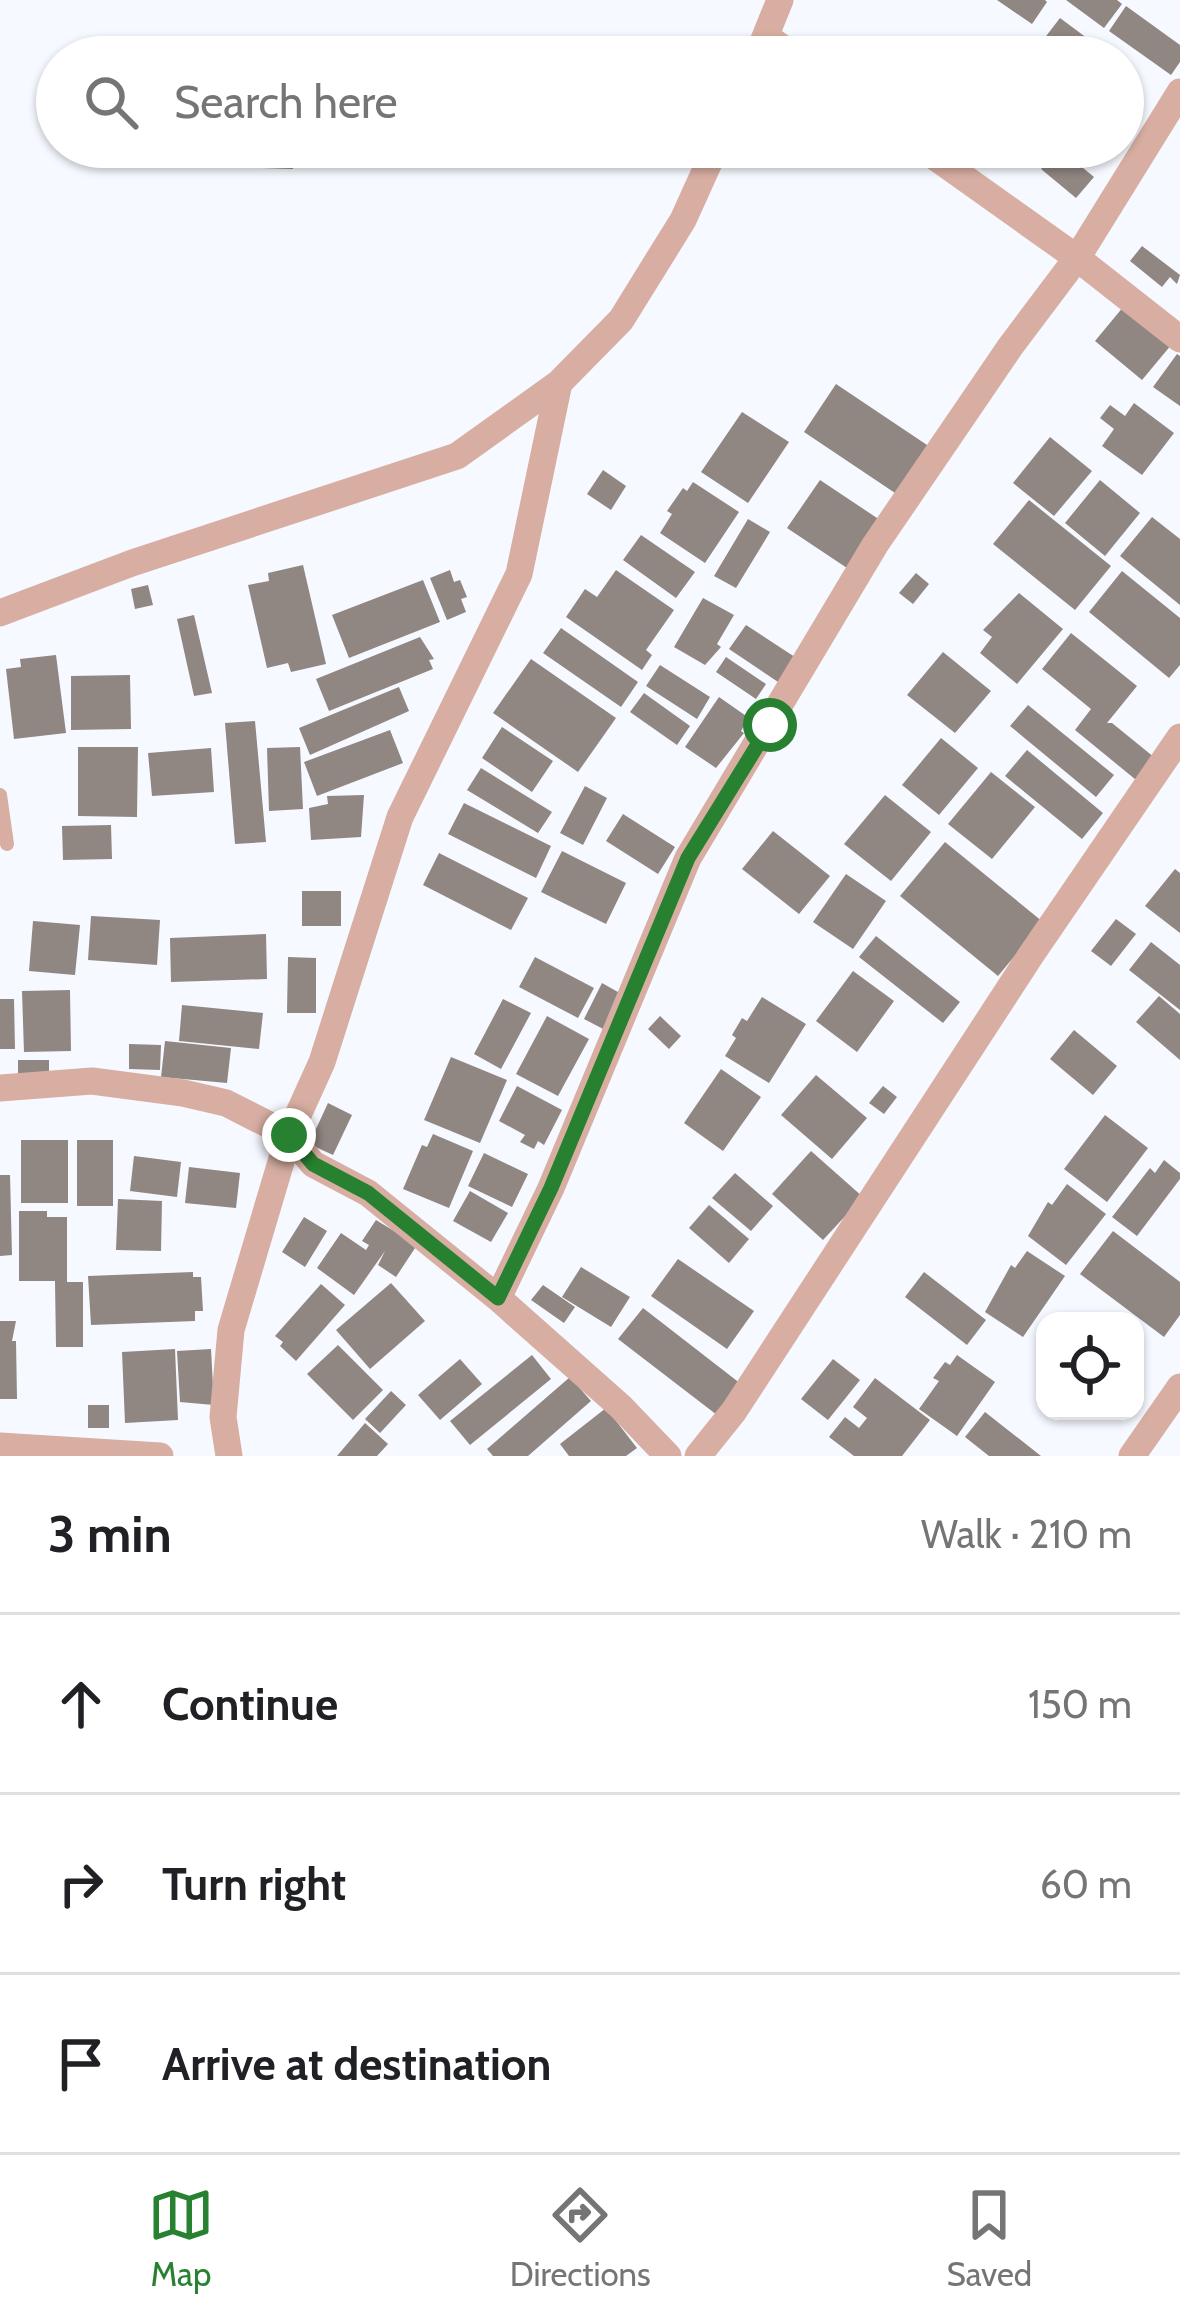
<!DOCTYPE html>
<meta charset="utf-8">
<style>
body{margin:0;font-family:Cabin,sans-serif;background:#f6f6f6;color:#202124}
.controls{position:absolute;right:36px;bottom:36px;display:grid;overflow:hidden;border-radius:24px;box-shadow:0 3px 9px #0004}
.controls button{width:108px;height:108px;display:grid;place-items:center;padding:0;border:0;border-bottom:3px solid #e0e0e0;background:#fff;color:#202124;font:60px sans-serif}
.stop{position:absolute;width:36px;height:36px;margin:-27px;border:9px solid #288130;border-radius:50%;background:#fff}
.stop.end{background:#288130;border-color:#fff;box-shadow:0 3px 12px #0008}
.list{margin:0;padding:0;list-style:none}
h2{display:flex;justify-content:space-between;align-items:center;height:156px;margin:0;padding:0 48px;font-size:51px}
h2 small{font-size:39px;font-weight:400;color:#757577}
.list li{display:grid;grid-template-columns:78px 1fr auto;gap:36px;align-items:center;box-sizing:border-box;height:180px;padding:0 48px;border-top:3px solid #e0e0e0}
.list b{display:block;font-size:45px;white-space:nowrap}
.list em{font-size:39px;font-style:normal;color:#757577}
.icon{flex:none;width:66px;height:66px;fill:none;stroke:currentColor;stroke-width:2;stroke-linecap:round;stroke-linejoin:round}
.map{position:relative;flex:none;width:1180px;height:1456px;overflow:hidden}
.search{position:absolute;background:#fff;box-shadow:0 3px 9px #0004;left:36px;right:36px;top:36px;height:132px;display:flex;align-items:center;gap:30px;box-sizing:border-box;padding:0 42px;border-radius:66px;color:#757577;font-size:45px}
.sheet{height:696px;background:#fff}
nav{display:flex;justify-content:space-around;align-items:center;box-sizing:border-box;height:168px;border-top:3px solid #e0e0e0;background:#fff;font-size:33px;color:#757577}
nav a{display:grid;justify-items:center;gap:6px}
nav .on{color:#288130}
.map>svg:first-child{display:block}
</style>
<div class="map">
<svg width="1180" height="1456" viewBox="0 0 1180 1456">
<rect width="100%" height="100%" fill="#f6f9ff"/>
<path fill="#908682" d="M 997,0 L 1045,0 L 1047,2 L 1032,24 Z
M 1066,0 L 1117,0 L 1122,4 L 1104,28 Z
M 1126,6 L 1180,45 L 1180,62 L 1171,75 L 1109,31 Z
M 1060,18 L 1103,50 L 1098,57 L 1030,57 Z
M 128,147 L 294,147 L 293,169 L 235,167 L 236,158 L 128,156 Z
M 374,147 L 430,147 L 429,159 L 374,157 Z
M 994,147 L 1038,147 L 1021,168 Z
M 1059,148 L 1094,177 L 1076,198 L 1041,169 Z
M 1142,246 L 1180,275 L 1177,284 L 1170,277 L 1162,287 L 1130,261 Z
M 1124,306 L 1172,344 L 1142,380 L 1095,341 Z
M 1177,354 L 1180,356 L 1180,406 L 1153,387 Z
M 836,384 L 930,447 L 898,495 L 804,432 Z
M 1134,403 L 1174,433 L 1142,475 L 1102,446 L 1114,429 L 1100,418 L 1110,405 L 1125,416 Z
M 742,412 L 789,442 L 748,503 L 701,472 Z
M 1050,437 L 1092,471 L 1054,516 L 1013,483 Z
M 603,470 L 626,486 L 611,510 L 587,494 Z
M 820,480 L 880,520 L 847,568 L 787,528 Z
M 1100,480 L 1140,513 L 1105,556 L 1065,523 Z
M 693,482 L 739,512 L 705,563 L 660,533 L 672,514 L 667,511 L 683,488 L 687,491 Z
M 1029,500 L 1111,566 L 1075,610 L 993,544 Z
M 1152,517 L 1180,539 L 1180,605 L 1120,556 Z
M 748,519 L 770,532 L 736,588 L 714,576 Z
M 641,535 L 695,572 L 676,598 L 623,560 Z
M 303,565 L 326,664 L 291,672 L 288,663 L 267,668 L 248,585 L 269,581 L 268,573 Z
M 450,570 L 454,582 L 460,580 L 467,597 L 461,599 L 466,612 L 447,620 L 430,578 Z
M 616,570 L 674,610 L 646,650 L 652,655 L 642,670 L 566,617 L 585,589 L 597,597 Z
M 1122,571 L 1180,618 L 1180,665 L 1169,678 L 1089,612 Z
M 916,573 L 929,584 L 913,604 L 899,593 Z
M 423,580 L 440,622 L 349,658 L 332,615 Z
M 148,585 L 153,605 L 135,609 L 131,589 Z
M 1019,593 L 1063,629 L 1017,684 L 980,653 L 992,637 L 983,630 Z
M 703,598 L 734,615 L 717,644 L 721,647 L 705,665 L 674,647 Z
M 194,615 L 212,693 L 194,696 L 177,619 Z
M 746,625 L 801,661 L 784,686 L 729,649 Z
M 561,628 L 638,682 L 621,707 L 543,653 Z
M 1071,633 L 1137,686 L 1107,723 L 1112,723 L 1160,762 L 1141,784 L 1075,730 L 1091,709 L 1042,669 Z
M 420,637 L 434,659 L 429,660 L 433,669 L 329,711 L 316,679 Z
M 943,652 L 991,691 L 955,733 L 907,695 Z
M 56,655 L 66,733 L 14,739 L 6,669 L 21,667 L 20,659 Z
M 726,657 L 766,684 L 756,699 L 716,672 Z
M 531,659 L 616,718 L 578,772 L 493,713 Z
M 660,665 L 710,697 L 697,719 L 646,686 Z
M 130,675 L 131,729 L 71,730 L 71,676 Z
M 399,687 L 409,711 L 310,755 L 299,728 Z
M 644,693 L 690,726 L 677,745 L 630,712 Z
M 719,697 L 749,718 L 741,731 L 744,733 L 716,768 L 685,747 Z
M 1028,705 L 1114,775 L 1096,797 L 1010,726 Z
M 255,721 L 266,842 L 235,844 L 225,723 Z
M 502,727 L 553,761 L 532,792 L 482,758 Z
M 390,730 L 403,763 L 317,796 L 304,762 Z
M 941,738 L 978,768 L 939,815 L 902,785 Z
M 78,747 L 138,747 L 137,817 L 78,816 Z
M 300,747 L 303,809 L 269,811 L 267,748 Z
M 211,748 L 214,792 L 152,796 L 148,753 Z
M 1027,750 L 1103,813 L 1082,839 L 1005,776 Z
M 481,768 L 552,812 L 538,833 L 467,790 Z
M 991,772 L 1035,807 L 992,859 L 948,824 Z
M 585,786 L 607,798 L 583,845 L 560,833 Z
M 364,795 L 361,837 L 311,840 L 309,808 L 328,804 L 327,796 Z
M 885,795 L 931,832 L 891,881 L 844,844 Z
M 464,803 L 551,846 L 536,878 L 448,834 Z
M 623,814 L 675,847 L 658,874 L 606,841 Z
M 111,825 L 112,859 L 63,860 L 62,826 Z
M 773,831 L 830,876 L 799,914 L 742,869 Z
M 945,842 L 1043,922 L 998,976 L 900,896 Z
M 562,851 L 626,883 L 606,924 L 541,892 Z
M 439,853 L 528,898 L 511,930 L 423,885 Z
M 1175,869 L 1180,873 L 1180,933 L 1145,906 Z
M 846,874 L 886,901 L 853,949 L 813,922 Z
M 302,891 L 341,891 L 341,926 L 302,926 Z
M 91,916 L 160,920 L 157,965 L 88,960 Z
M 1116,919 L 1136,934 L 1111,966 L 1091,951 Z
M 33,921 L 80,925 L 75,975 L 29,971 Z
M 266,934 L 267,979 L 171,982 L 170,938 Z
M 876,936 L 960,1002 L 943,1023 L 859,957 Z
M 1151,942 L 1180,965 L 1180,1010 L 1129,970 Z
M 288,957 L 316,958 L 316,1013 L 287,1013 Z
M 535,957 L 594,988 L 578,1018 L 519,987 Z
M 853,971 L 894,1001 L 857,1052 L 816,1021 Z
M 602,983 L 625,996 L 607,1031 L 584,1019 Z
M 70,990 L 71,1051 L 24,1052 L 22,991 Z
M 1159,996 L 1180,1014 L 1180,1060 L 1136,1022 Z
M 762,997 L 806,1024 L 769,1083 L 725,1056 L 736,1038 L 732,1035 L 742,1018 L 747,1021 Z
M 0,999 L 14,999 L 15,1049 L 0,1049 Z
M 503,999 L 531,1013 L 501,1069 L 474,1054 Z
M 182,1005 L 263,1013 L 259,1049 L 179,1041 Z
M 547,1016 L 589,1039 L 558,1096 L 516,1074 Z
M 660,1016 L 681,1036 L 669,1049 L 648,1029 Z
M 1074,1030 L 1117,1066 L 1093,1095 L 1050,1059 Z
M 165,1041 L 231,1048 L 227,1083 L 161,1077 Z
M 129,1044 L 161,1045 L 160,1070 L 129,1069 Z
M 451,1057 L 507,1080 L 480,1143 L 424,1120 Z
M 18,1060 L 49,1060 L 49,1074 L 18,1074 Z
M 721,1069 L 761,1097 L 723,1151 L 684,1123 Z
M 816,1075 L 867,1118 L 832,1159 L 781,1115 Z
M 517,1086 L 562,1110 L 544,1145 L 538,1141 L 534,1149 L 520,1142 L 525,1135 L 499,1121 Z
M 883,1086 L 897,1097 L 884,1114 L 869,1103 Z
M 328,1103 L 352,1115 L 333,1155 L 309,1144 Z
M 1105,1115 L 1148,1148 L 1107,1202 L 1064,1169 Z
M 433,1134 L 473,1151 L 449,1208 L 403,1189 L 422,1145 L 427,1147 Z
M 21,1140 L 68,1140 L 68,1203 L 21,1203 Z
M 77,1140 L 113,1140 L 113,1206 L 77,1206 Z
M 811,1151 L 863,1197 L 823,1240 L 772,1194 Z
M 484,1153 L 528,1174 L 512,1207 L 468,1186 Z
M 134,1156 L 181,1162 L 177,1197 L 130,1191 Z
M 1164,1160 L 1180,1173 L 1180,1179 L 1137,1236 L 1112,1217 L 1150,1168 L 1155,1173 Z
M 189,1167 L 240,1173 L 236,1208 L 185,1203 Z
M 735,1173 L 773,1206 L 751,1231 L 712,1198 Z
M 0,1175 L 10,1175 L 12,1255 L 0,1256 Z
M 1067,1184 L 1106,1214 L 1066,1265 L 1028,1236 L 1048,1202 L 1052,1205 Z
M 470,1191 L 508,1213 L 491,1242 L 453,1221 Z
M 118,1199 L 162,1201 L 161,1251 L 116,1250 Z
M 709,1205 L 749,1239 L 729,1263 L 689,1228 Z
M 19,1211 L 47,1211 L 47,1217 L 67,1217 L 67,1282 L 83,1282 L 83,1347 L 56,1347 L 55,1281 L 19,1281 Z
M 304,1217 L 327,1231 L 305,1267 L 282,1252 Z
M 376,1220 L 417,1245 L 396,1277 L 378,1265 L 385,1251 L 354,1295 L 317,1268 L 341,1233 L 366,1250 L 369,1245 L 362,1241 Z
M 1113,1231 L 1180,1282 L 1180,1315 L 1164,1337 L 1080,1274 Z
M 1027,1251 L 1065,1276 L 1023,1337 L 985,1312 L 1011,1265 L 1015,1268 Z
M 678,1259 L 754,1311 L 727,1349 L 651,1296 Z
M 581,1267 L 630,1297 L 611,1327 L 562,1297 Z
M 193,1272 L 193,1277 L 201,1277 L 203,1311 L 195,1311 L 195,1321 L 91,1325 L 88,1276 Z
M 924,1272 L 986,1320 L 967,1345 L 905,1297 Z
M 391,1283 L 425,1321 L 370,1369 L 336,1330 Z
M 321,1284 L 345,1305 L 296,1361 L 280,1346 L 283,1342 L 275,1336 Z
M 543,1285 L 575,1307 L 564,1323 L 531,1300 Z
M 643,1308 L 741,1384 L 717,1415 L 618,1339 Z
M 0,1321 L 16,1321 L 12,1341 L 16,1341 L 17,1399 L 0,1399 Z
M 338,1345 L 383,1390 L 353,1420 L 307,1374 Z
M 175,1349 L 178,1420 L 125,1423 L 122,1352 Z
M 211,1349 L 214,1405 L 180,1402 L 177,1351 Z
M 532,1355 L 551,1379 L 470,1445 L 450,1421 Z
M 957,1355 L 995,1382 L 957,1436 L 919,1409 L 939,1381 L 933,1378 L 945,1362 L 950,1365 Z
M 460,1359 L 482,1384 L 440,1420 L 418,1395 Z
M 833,1359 L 860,1380 L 828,1420 L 801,1399 Z
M 570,1377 L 591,1401 L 528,1456 L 493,1456 L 487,1449 Z
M 875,1378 L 930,1420 L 902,1456 L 854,1456 L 829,1437 L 845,1417 L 859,1428 L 867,1418 L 853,1407 Z
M 391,1391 L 406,1405 L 380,1433 L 365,1419 Z
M 88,1405 L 109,1405 L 109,1428 L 88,1428 Z
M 606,1408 L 637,1448 L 626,1456 L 569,1456 L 560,1444 Z
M 985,1412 L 1041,1456 L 989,1456 L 965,1437 Z
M 365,1423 L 388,1444 L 377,1456 L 337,1456 Z"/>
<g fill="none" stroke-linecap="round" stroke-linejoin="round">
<path stroke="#d8aea2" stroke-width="14" d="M 0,795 L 7,844"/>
<path stroke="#d8aea2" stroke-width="27" d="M 767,37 L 795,57
M 757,57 L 780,0
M 921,147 L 1077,258 L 1180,339
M 0,613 L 132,563 L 457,456 L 559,383 L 621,320 L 683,220 L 716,147
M 0,1088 L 92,1081 L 183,1093 L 226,1103 L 289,1135 L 313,1164 L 368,1193 L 498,1298 L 621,1407 L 668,1456
M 498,1298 L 551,1188 L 688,858 L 875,545 L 1010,347 L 1077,258 L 1180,92
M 0,1446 L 160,1456
M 229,1456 L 223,1417 L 231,1330 L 289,1135 L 322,1062 L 400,817 L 519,574 L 559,383
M 698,1456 L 734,1411 L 1031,955 L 1180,737
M 1132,1456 L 1180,1387"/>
</g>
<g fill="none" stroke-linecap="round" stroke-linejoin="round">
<path stroke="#288130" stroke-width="15" d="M 289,1135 L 313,1164 L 368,1193 L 498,1298 L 551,1188 L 688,858 L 770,725"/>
</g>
</svg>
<div class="controls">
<button><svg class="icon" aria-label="locate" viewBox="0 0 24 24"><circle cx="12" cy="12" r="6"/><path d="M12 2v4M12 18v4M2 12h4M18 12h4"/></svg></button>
</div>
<div class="stop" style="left:770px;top:725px"></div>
<div class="stop end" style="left:289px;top:1135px"></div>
<div class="search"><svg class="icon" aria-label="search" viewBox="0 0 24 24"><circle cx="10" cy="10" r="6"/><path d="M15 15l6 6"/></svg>Search here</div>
</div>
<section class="sheet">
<h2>3 min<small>Walk · 210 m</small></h2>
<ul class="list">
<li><svg class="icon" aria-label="ahead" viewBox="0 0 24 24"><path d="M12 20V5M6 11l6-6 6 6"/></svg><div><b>Continue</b></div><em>150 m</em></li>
<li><svg class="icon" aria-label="right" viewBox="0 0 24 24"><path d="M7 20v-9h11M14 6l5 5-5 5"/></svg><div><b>Turn right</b></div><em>60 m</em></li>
<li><svg class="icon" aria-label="arrive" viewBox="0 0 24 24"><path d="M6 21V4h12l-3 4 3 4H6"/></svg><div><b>Arrive at destination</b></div></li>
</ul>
</section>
<nav>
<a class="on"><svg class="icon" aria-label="map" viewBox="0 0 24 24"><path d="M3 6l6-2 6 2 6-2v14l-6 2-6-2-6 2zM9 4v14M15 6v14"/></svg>Map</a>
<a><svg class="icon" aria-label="directions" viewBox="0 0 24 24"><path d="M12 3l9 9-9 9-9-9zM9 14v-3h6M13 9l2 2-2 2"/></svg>Directions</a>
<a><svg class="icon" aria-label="saved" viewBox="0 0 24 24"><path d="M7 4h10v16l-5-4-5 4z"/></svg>Saved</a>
</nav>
